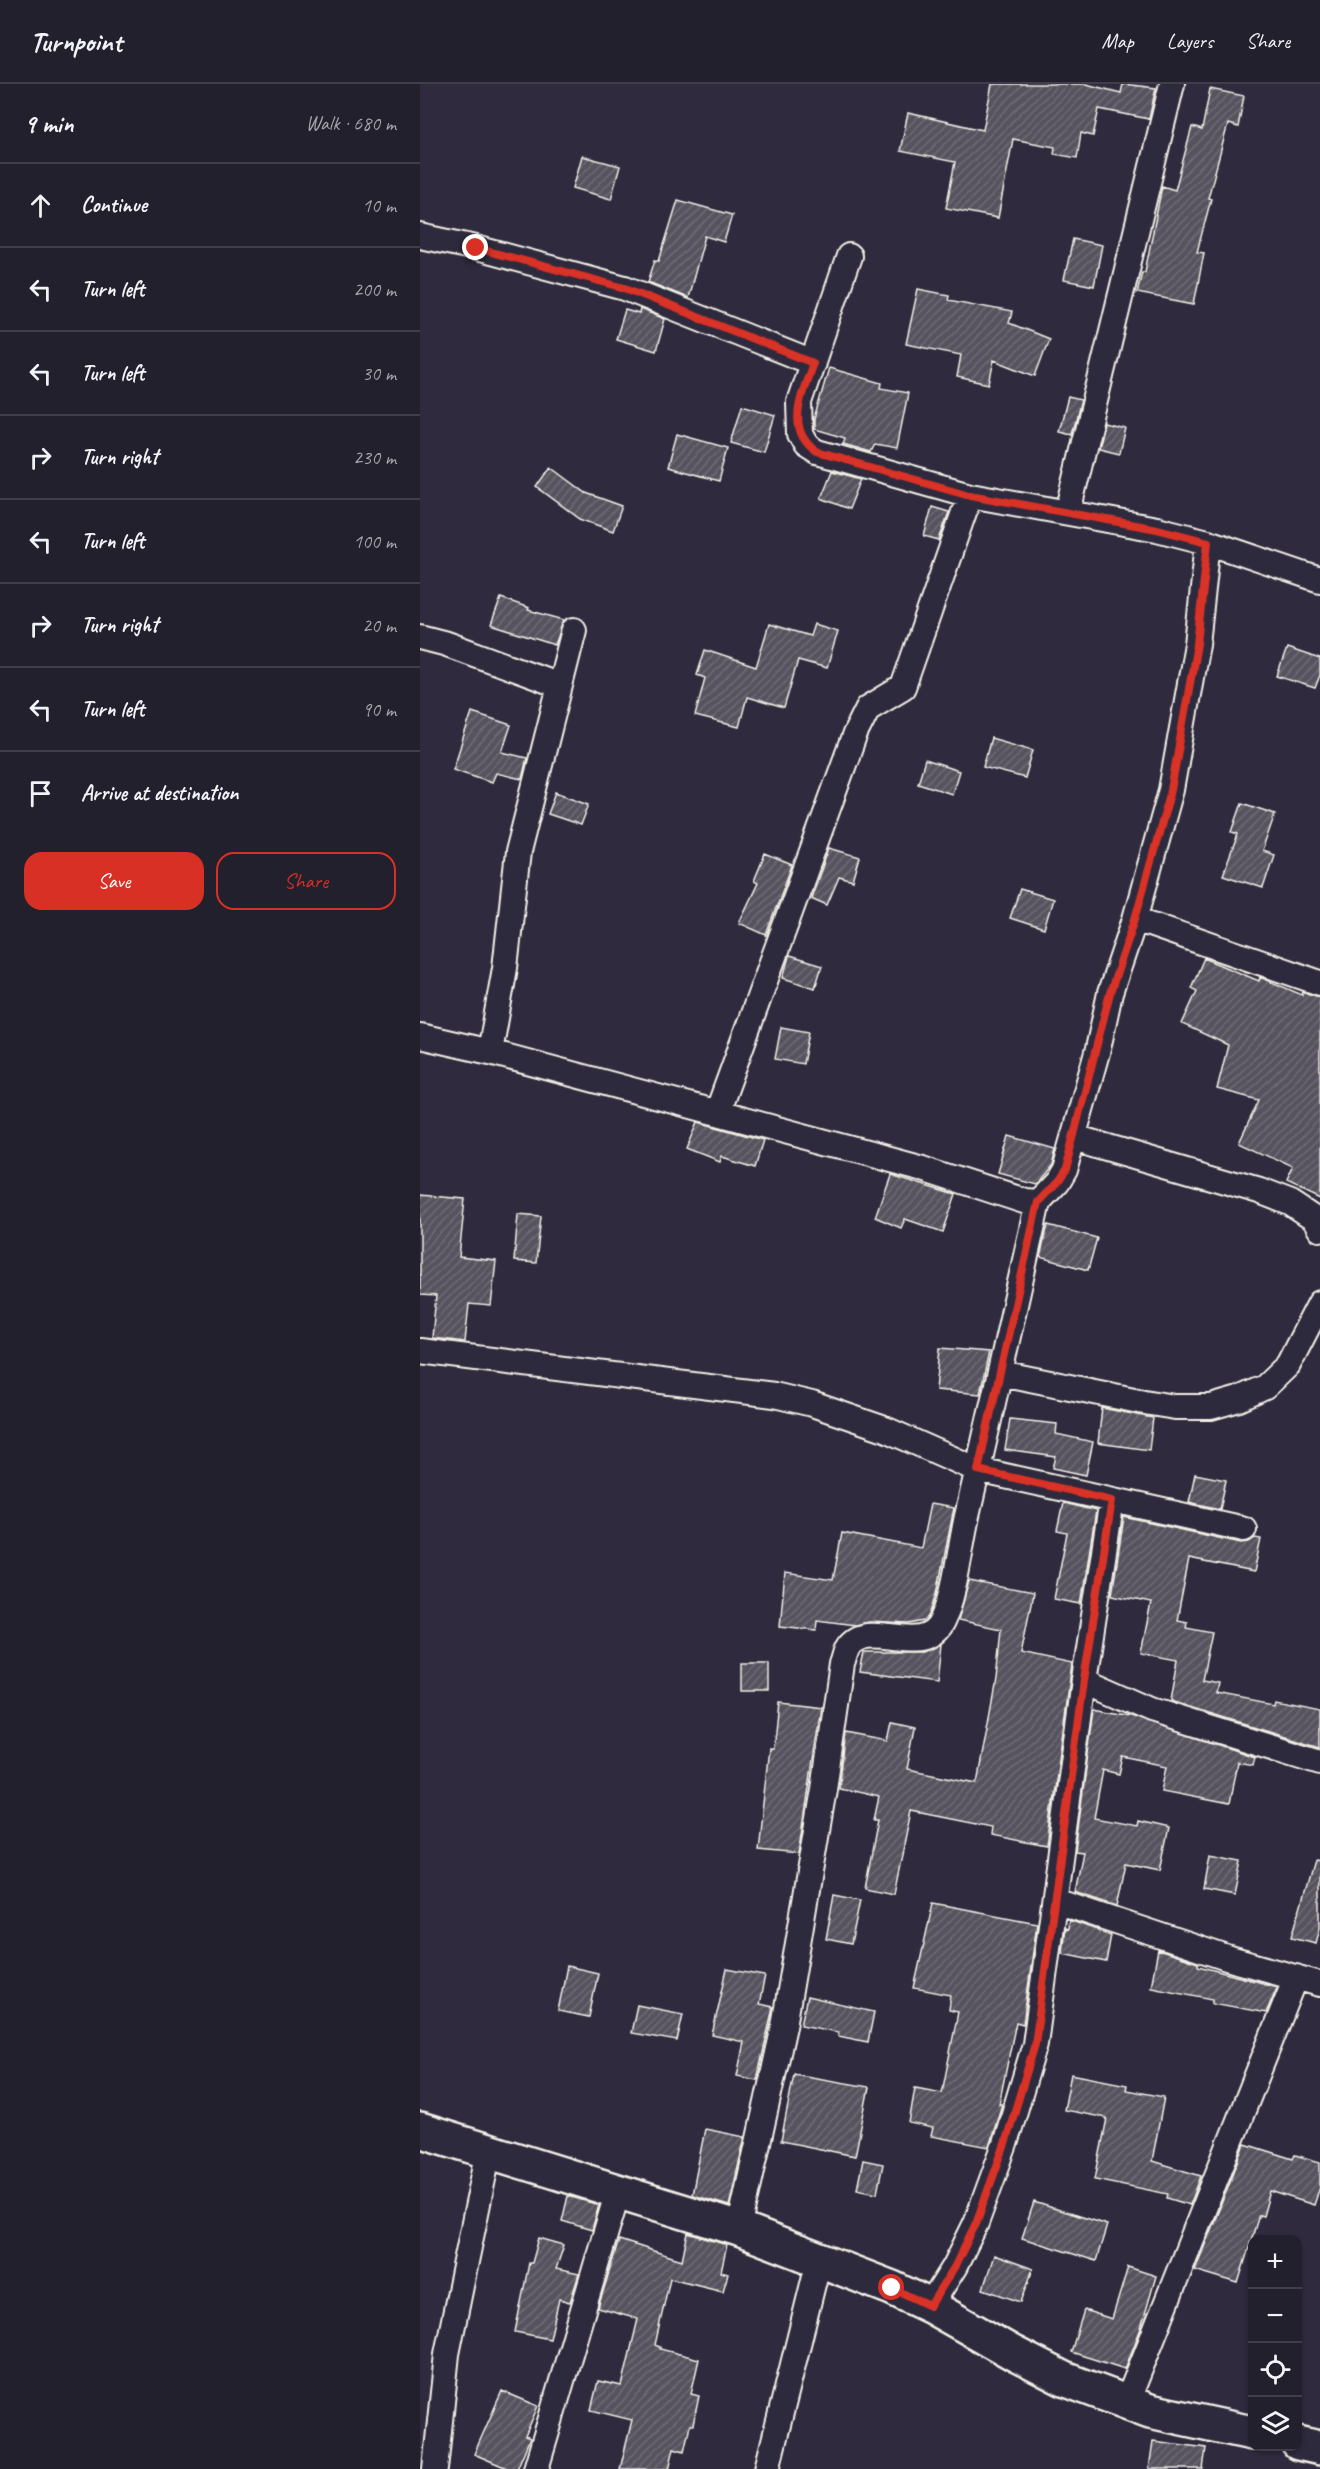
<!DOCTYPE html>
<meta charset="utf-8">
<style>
body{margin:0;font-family:Caveat,sans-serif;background:#2f2d3a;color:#f1f3f6}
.controls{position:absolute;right:18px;bottom:18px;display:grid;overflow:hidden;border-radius:12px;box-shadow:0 2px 4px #0004}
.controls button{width:54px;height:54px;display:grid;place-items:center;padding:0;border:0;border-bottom:2px solid #403e4a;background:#23202e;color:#f1f3f6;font:30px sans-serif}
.stop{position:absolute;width:18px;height:18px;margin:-14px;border:4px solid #d93025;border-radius:50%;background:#fff}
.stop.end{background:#d93025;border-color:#fff;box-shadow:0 2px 6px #0008}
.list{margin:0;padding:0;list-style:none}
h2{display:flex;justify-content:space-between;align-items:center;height:78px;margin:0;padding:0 24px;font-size:26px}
h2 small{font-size:20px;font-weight:400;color:#a3a3aa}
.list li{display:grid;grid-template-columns:39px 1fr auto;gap:18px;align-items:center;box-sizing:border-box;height:84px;padding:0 24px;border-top:2px solid #403e4a}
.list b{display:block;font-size:22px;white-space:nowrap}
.list em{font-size:20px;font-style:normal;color:#a3a3aa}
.actions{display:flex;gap:12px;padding:18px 24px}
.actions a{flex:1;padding:14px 0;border:2px solid #d93025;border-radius:18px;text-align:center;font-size:21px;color:#d93025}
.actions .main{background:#d93025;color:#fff}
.icon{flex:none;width:33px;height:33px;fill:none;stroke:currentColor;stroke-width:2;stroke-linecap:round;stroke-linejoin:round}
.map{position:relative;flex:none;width:900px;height:2385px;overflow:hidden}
header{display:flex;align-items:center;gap:36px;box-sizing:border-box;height:84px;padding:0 30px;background:#23202e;border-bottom:2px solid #403e4a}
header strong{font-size:28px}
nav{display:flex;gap:33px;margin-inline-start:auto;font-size:21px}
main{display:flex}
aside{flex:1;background:#23202e}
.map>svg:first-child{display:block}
</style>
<header>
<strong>Turnpoint</strong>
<nav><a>Map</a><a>Layers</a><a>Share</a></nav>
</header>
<main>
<aside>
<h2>9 min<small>Walk · 680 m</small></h2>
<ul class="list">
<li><svg class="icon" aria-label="ahead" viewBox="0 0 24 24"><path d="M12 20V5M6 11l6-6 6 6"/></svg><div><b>Continue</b></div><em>10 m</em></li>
<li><svg class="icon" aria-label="left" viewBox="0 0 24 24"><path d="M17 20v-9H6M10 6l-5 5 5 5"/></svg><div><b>Turn left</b></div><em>200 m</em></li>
<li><svg class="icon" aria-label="left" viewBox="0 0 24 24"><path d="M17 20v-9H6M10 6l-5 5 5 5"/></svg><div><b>Turn left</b></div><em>30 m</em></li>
<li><svg class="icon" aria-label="right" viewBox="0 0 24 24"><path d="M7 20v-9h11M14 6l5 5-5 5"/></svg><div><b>Turn right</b></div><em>230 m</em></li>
<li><svg class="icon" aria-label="left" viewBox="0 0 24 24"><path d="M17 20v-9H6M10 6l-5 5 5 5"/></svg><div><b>Turn left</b></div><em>100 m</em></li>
<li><svg class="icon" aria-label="right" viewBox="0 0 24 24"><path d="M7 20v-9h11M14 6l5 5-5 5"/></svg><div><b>Turn right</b></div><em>20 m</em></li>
<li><svg class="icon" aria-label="left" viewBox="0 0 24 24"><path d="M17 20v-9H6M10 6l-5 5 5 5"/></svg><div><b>Turn left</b></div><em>90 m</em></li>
<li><svg class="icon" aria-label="arrive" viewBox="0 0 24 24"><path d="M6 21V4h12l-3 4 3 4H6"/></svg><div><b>Arrive at destination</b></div></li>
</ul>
<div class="actions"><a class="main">Save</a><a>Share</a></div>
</aside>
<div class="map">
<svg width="900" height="2385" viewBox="0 0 900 2385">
<defs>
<pattern id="building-hatch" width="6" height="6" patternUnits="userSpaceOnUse" patternTransform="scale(1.5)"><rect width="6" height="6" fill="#56525f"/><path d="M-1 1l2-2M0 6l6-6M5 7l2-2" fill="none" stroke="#6f6b76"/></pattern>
</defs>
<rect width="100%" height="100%" fill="#2f2a3d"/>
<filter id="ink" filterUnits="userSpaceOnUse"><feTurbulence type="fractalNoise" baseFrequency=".0167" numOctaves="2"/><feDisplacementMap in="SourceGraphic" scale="12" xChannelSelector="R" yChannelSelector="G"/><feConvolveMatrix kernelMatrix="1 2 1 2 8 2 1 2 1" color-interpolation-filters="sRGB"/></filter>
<g filter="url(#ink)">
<path fill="url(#building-hatch)" stroke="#f4f1e8" stroke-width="1.5" d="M 572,0 L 666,0 L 701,9 L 703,0 L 736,4 L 729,35 L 679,25 L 673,52 L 661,49 L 657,74 L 634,70 L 635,63 L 593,55 L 578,134 L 526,124 L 535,78 L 480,67 L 488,29 L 563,46 Z
M 790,5 L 824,12 L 818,43 L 808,40 L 788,114 L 791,115 L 777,168 L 784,169 L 774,220 L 717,209 L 722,188 L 725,188 L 742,102 L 755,106 L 772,43 L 782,46 Z
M 162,72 L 200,82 L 191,115 L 153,104 Z
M 258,116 L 312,131 L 304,158 L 285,152 L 268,214 L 228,198 L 235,176 L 239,177 Z
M 653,155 L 682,161 L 674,202 L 644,196 Z
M 498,205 L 529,211 L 528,216 L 592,228 L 589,239 L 629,255 L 615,292 L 574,276 L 569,300 L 537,293 L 541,271 L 486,260 Z
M 220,225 L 245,235 L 236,267 L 196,255 L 205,226 L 219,230 Z
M 409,284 L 462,299 L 461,304 L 488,309 L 477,364 L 455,360 L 451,368 L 423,360 L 425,354 L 394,345 L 394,335 Z
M 648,313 L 661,316 L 652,350 L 639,347 Z
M 322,321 L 355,331 L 344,368 L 311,359 Z
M 684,339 L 705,344 L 699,369 L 678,364 Z
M 257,350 L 308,364 L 299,397 L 248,383 Z
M 131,383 L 166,409 L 202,422 L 193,447 L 160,435 L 117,403 Z
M 412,387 L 441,395 L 429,425 L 401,414 Z
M 512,423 L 529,428 L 519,456 L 504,452 Z
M 81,514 L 109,524 L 108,526 L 144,536 L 135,561 L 71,541 Z
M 349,540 L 390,552 L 394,540 L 418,547 L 407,584 L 378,576 L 364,624 L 327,613 L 319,643 L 275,632 L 285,594 L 277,591 L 285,566 L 336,583 Z
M 867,564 L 900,575 L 900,591 L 895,604 L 857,592 Z
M 52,628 L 91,641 L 82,668 L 107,674 L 102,695 L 76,689 L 72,698 L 33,685 Z
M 571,654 L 613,666 L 605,694 L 563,683 Z
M 505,676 L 539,687 L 532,710 L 498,699 Z
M 136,708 L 169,720 L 161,741 L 128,730 Z
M 822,719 L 855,730 L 842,767 L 854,771 L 843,804 L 803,791 L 818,750 L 812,748 Z
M 409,764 L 440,773 L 433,797 L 419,793 L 407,821 L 391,814 Z
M 345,770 L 372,781 L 346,851 L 319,839 L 338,799 L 334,797 Z
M 600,805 L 633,815 L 624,845 L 590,834 Z
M 369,872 L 402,882 L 395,904 L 363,894 Z
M 784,874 L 839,897 L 840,893 L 882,911 L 883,908 L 900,913 L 900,1115 L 866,1099 L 873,1084 L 819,1059 L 839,1016 L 797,1005 L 808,961 L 762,940 L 777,907 L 771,904 Z
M 361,943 L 389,948 L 383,980 L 355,975 Z
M 278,1038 L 343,1056 L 335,1082 L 302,1072 L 300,1078 L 267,1065 Z
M 589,1052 L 635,1065 L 631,1081 L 615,1100 L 578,1090 Z
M 470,1090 L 536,1110 L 523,1148 L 485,1135 L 481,1144 L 455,1133 Z
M 0,1111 L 45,1115 L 39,1173 L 76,1177 L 71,1222 L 49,1220 L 45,1258 L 12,1254 L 16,1212 L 0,1211 Z
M 98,1130 L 121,1132 L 116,1179 L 94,1177 Z
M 628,1141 L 677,1154 L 668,1186 L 620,1173 Z
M 520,1264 L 569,1268 L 560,1310 L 516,1306 Z
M 682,1324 L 733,1334 L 729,1366 L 678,1359 Z
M 590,1335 L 637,1340 L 636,1350 L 673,1358 L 666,1391 L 633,1384 L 636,1373 L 585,1366 Z
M 775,1390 L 806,1396 L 800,1425 L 769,1418 Z
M 643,1419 L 676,1427 L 661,1520 L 634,1515 L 647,1449 L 637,1447 Z
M 510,1420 L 534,1424 L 517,1509 L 510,1531 L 504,1537 L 489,1540 L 449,1538 L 435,1541 L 397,1536 L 396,1546 L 360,1542 L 365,1489 L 413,1496 L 422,1449 L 501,1464 Z
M 704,1433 L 821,1459 L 829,1458 L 835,1454 L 841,1455 L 834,1488 L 769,1475 L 757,1536 L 767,1538 L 766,1543 L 792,1548 L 782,1596 L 798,1599 L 796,1609 L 853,1620 L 854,1616 L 900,1625 L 900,1663 L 751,1617 L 758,1576 L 721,1569 L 731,1519 L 692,1511 Z
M 549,1497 L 613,1509 L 601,1569 L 652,1580 L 627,1762 L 570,1751 L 571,1743 L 491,1727 L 474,1810 L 445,1804 L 458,1736 L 454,1736 L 459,1713 L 419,1704 L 426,1649 L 468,1657 L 472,1638 L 495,1643 L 487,1685 L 557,1699 L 576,1595 L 581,1545 L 538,1536 Z
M 521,1560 L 517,1598 L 440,1588 L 444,1568 L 503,1568 Z
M 322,1579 L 349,1579 L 349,1607 L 322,1607 Z
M 358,1618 L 401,1623 L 379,1770 L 338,1766 L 349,1664 L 353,1665 Z
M 674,1625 L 711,1632 L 835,1673 L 833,1681 L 817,1678 L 809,1720 L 742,1707 L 747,1682 L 703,1673 L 699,1690 L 683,1686 L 674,1734 L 717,1742 L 718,1737 L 749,1744 L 740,1786 L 706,1779 L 697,1822 L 655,1808 L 663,1768 L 655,1767 Z
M 790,1771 L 822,1777 L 815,1811 L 784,1805 Z
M 894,1776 L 900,1777 L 900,1844 L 896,1859 L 872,1853 Z
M 414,1811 L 440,1816 L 431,1860 L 406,1855 Z
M 513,1819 L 617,1839 L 603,1940 L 596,1938 L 579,2020 L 582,2020 L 569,2063 L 511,2052 L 513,2044 L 489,2039 L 495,2004 L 522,2009 L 538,1928 L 529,1926 L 531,1911 L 494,1904 Z
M 649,1836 L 691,1851 L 686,1878 L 642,1869 L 645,1844 L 648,1845 Z
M 738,1866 L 778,1879 L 778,1882 L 857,1903 L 846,1929 L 793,1919 L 793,1915 L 731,1903 Z
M 147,1882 L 178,1889 L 169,1933 L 138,1927 Z
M 307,1885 L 345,1892 L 339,1920 L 353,1923 L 337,1996 L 317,1992 L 324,1958 L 292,1951 Z
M 387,1913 L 454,1928 L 448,1958 L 418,1952 L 418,1948 L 381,1941 Z
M 217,1921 L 263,1930 L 257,1957 L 211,1949 Z
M 374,1990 L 449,2003 L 435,2072 L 361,2057 Z
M 651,1990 L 707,2001 L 706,2006 L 744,2013 L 732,2077 L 781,2092 L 770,2121 L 747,2114 L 748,2110 L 675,2095 L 687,2034 L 644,2026 Z
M 285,2045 L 325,2053 L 309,2122 L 272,2111 Z
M 825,2060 L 873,2075 L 875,2071 L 900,2078 L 900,2103 L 894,2121 L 850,2107 L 843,2132 L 839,2131 L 818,2199 L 775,2186 Z
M 443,2076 L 463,2080 L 457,2109 L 437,2105 Z
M 148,2112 L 179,2121 L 172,2146 L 142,2137 Z
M 614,2118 L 687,2141 L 676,2177 L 602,2154 Z
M 268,2149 L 307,2161 L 301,2188 L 308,2190 L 303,2207 L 250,2194 L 235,2261 L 240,2263 L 240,2265 L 279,2275 L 271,2310 L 279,2312 L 273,2341 L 270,2341 L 264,2367 L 254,2364 L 249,2385 L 200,2385 L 212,2336 L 171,2326 L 178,2297 L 202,2302 L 218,2235 L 178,2224 L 199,2156 L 262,2176 Z
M 119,2154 L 144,2161 L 136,2185 L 159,2190 L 150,2218 L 139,2215 L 130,2255 L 95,2248 L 109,2179 L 112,2179 Z
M 574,2171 L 613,2185 L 601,2218 L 563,2205 Z
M 708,2183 L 736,2192 L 721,2244 L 705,2285 L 651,2268 L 664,2226 L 692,2235 Z
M 82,2307 L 118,2322 L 105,2352 L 110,2354 L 97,2385 L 89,2385 L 54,2370 Z
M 733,2357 L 786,2364 L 783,2385 L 729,2385 Z"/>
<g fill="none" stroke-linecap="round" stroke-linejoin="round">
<defs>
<path id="street" d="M 0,152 L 56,164 L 205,204 L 393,279
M 429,172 L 379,318 L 380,350 L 386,361 L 397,368 L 550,411 L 737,445 L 788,458 L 900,496
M 648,428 L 752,0
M 0,553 L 27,560 L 139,601
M 715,835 L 900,899
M 0,952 L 70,968 L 503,1084 L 604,1117 L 618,1118 L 637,1098 L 644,1086 L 678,965 L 690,909 L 715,835 L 751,706 L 777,560 L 788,458
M 70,968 L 85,884 L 98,768 L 154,546
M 297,1029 L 435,650 L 448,624 L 483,603 L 550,411
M 654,1053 L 839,1107 L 870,1119 L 894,1135 L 900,1145
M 0,1267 L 354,1311 L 392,1320 L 465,1345 L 558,1386 L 824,1445
M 580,1289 L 724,1318 L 755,1323 L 791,1323 L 819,1315 L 845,1303 L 868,1281 L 900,1219
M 664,1596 L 732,1626 L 900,1678
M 636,1817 L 810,1875 L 900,1900
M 319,2145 L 364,1942 L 404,1705 L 422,1580 C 424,1575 425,1568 428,1563 C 448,1533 503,1576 522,1538 C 536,1509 540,1461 548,1428 C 572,1325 595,1221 618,1118
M 510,2222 L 535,2182 L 556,2139 L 585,2060 L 615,1960 L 664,1596 L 692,1416
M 707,2318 L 876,1893
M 15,2385 L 27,2270 L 69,2066
M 116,2385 L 198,2107
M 347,2385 L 399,2176"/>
<path id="secondary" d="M 0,2046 L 319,2145 L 472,2204 L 510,2222 L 593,2269 L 644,2295 L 730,2327 L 832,2349
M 878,2359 L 900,2364"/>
</defs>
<use href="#street" stroke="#f4f1e8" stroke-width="28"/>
<use href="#secondary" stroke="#f4f1e8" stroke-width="38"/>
<use href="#street" stroke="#2f2a3d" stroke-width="24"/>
<use href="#secondary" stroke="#2f2a3d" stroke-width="33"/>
</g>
</g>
<g fill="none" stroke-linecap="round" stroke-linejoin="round" filter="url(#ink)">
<path stroke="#d93025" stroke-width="8" d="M 56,164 L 205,204 L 393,279 C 382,311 364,345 397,368 L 550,411 L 737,445 L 788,458 L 777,560 L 751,706 L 715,835 L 690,909 L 645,1086 L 637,1098 L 618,1118 L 558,1386 L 692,1416 L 664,1596 L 615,1960 L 585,2060 L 556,2139 L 535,2182 L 510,2222 L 472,2204"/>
</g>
</svg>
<div class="controls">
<button>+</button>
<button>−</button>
<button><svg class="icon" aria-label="locate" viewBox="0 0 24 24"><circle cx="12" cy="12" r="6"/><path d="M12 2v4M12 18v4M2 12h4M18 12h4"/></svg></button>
<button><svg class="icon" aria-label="layers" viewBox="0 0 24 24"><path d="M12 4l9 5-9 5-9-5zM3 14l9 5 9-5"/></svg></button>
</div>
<div class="stop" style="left:472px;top:2204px"></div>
<div class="stop end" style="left:56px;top:164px"></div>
</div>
</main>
